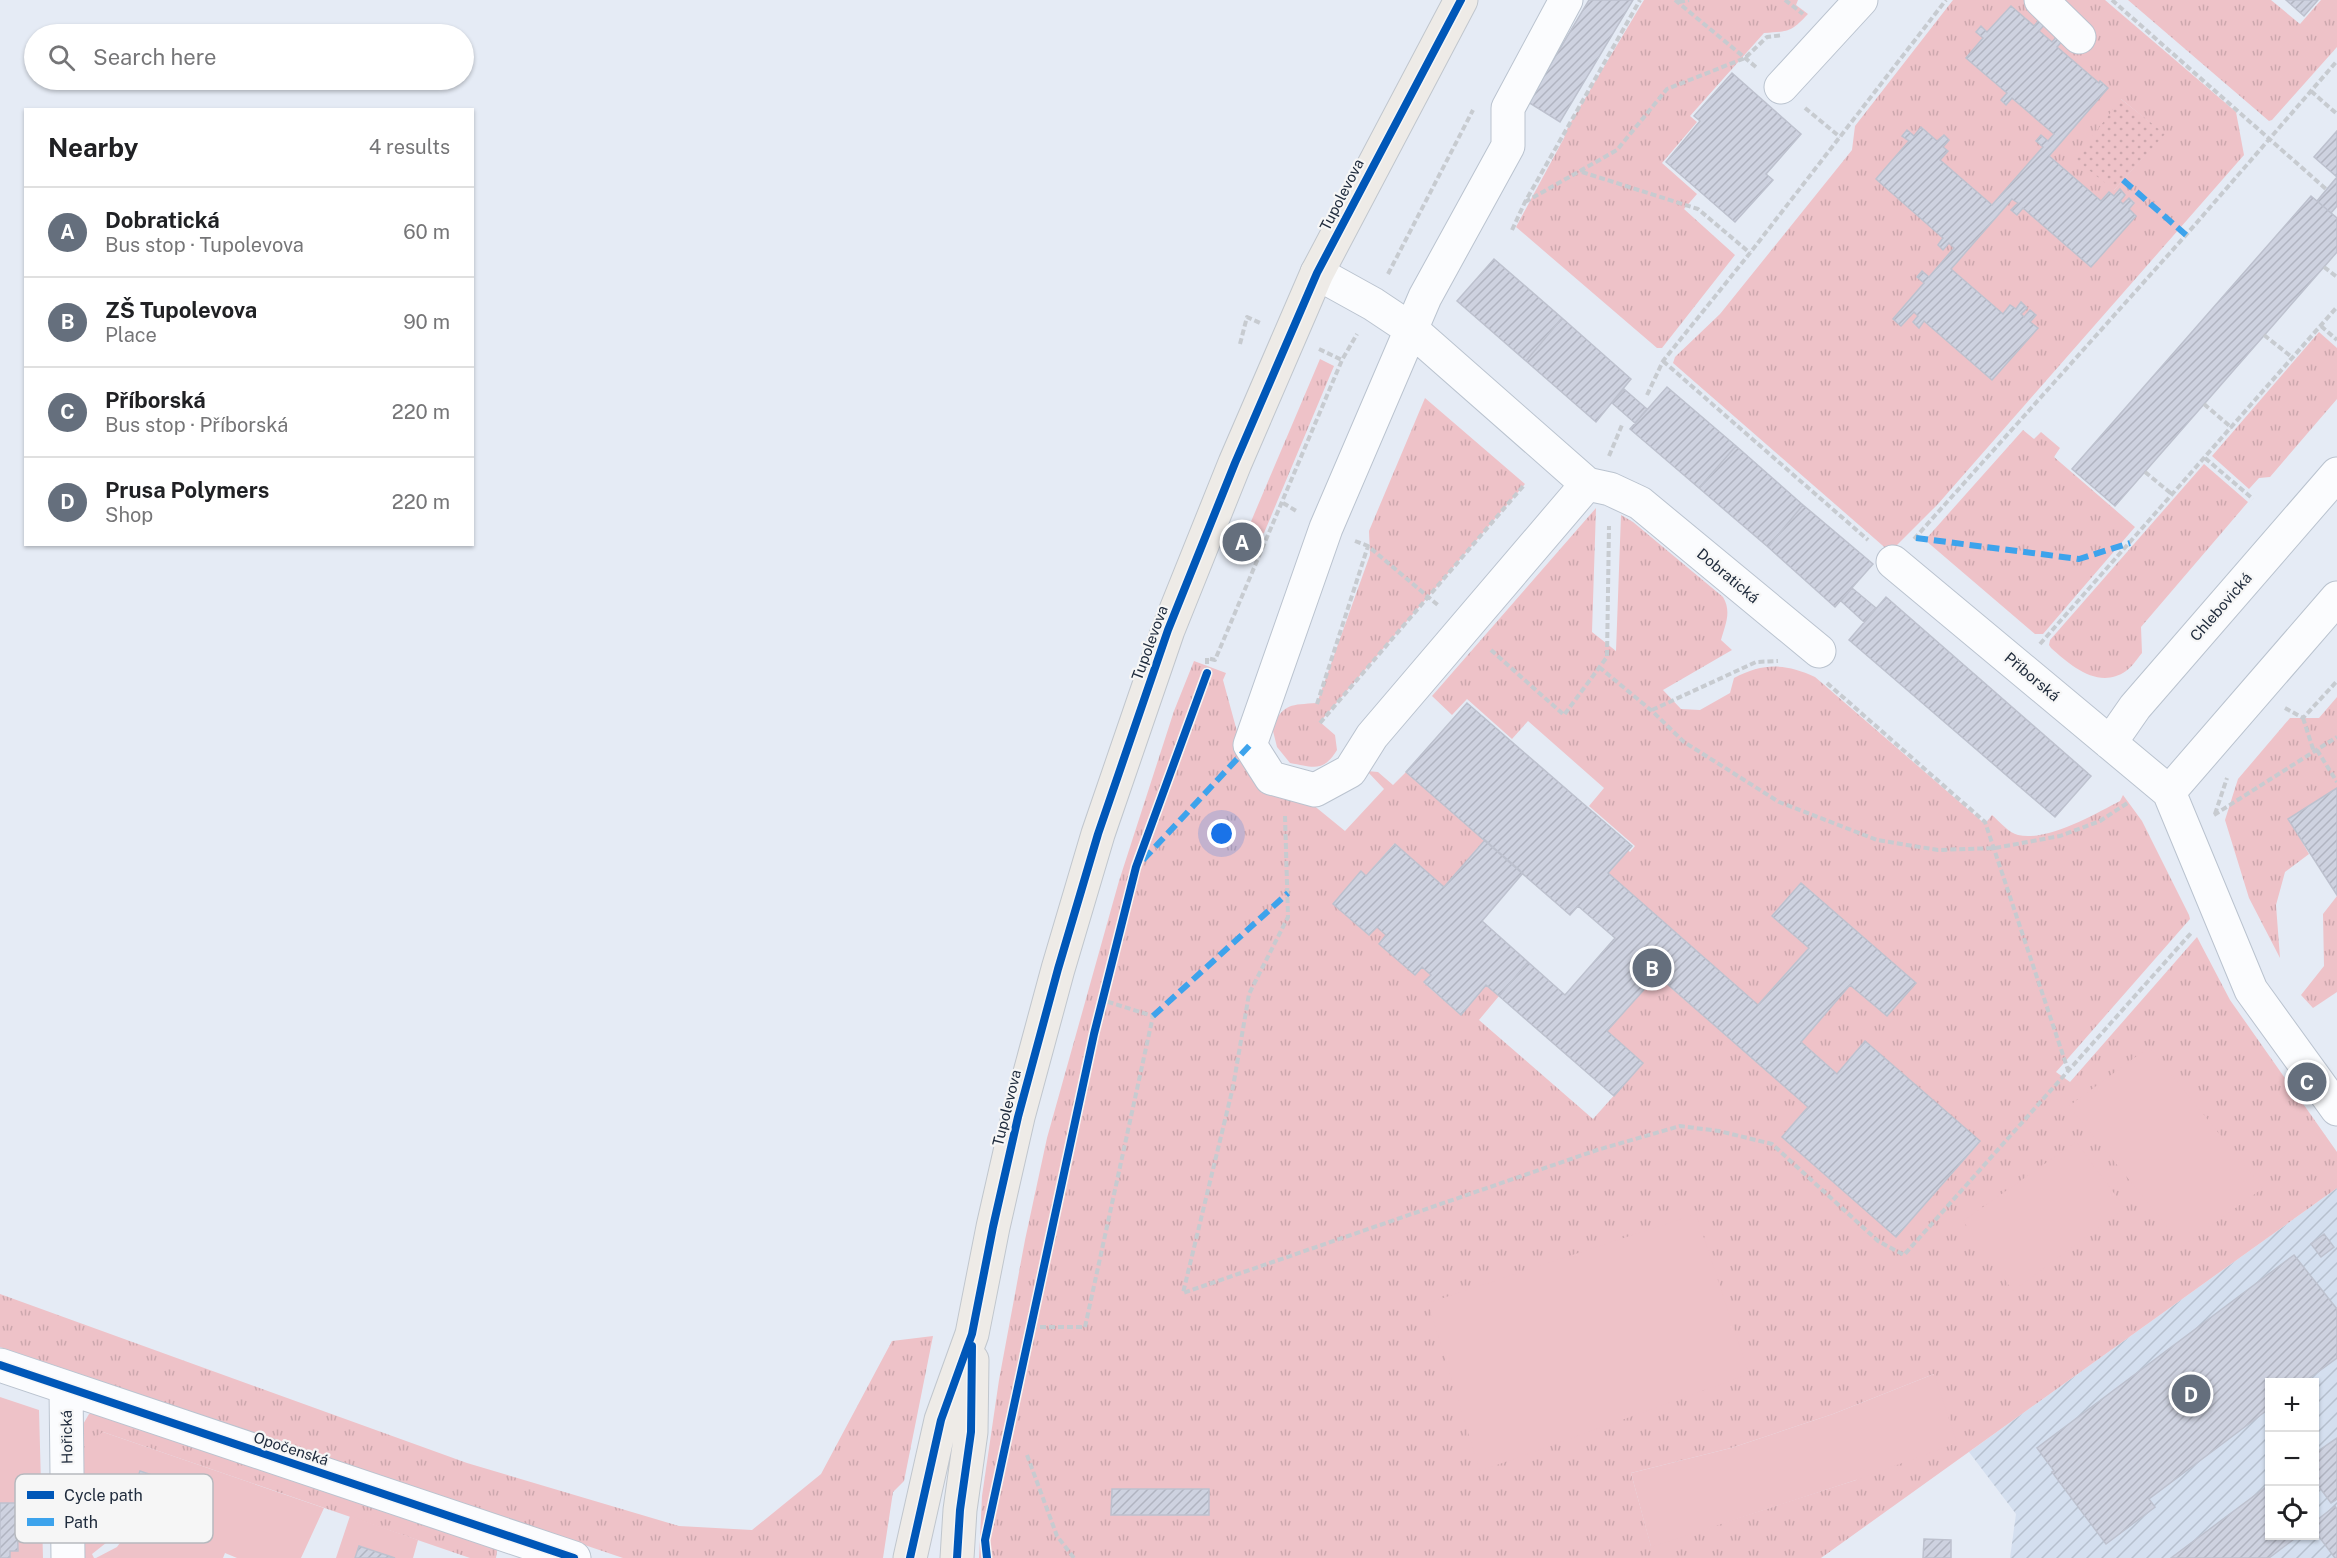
<!DOCTYPE html>
<meta charset="utf-8">
<style>
body{margin:0;font-family:"Public Sans",sans-serif;background:#f2f2f2;color:#202124}
.controls{position:absolute;right:18px;bottom:18px;display:grid;overflow:hidden;border-radius:0px;box-shadow:0 2px 4px #0004}
.controls button{width:54px;height:54px;display:grid;place-items:center;padding:0;border:0;border-bottom:2px solid #e0e0e0;background:#fff;color:#202124;font:30px sans-serif}
.you{position:absolute;left:1222px;top:834px;width:21px;height:21px;margin:-15px;border:4px solid #fff;border-radius:50%;background:#1a73e8;box-shadow:0 0 0 9px #1a73e833}
.badge{display:grid;place-items:center;width:39px;height:39px;border-radius:50%;background:#656f7d;color:#fff;font-size:20px;font-weight:700}
.pin{position:absolute;translate:-50% -50%;border:3px solid #fff;box-shadow:0 2px 6px #0006}
.list{margin:0;padding:0;list-style:none}
h2{display:flex;justify-content:space-between;align-items:center;height:78px;margin:0;padding:0 24px;font-size:26px}
h2 small{font-size:20px;font-weight:400;color:#757577}
.list li{display:grid;grid-template-columns:39px 1fr auto;gap:18px;align-items:center;box-sizing:border-box;height:90px;padding:0 24px;border-top:2px solid #e0e0e0}
.list b{display:block;font-size:22px;white-space:nowrap}
.list p{margin:0;font-size:20px;white-space:nowrap;color:#757577}
.list em{font-size:20px;font-style:normal;color:#757577}
.icon{flex:none;width:33px;height:33px;fill:none;stroke:currentColor;stroke-width:2;stroke-linecap:round;stroke-linejoin:round}
.map{position:relative;flex:none;width:2337px;height:1558px;overflow:hidden}
.search{position:absolute;background:#fff;box-shadow:0 2px 4px #0004;left:24px;top:24px;width:450px;height:66px;display:flex;align-items:center;gap:15px;box-sizing:border-box;padding:0 21px;border-radius:33px;color:#757577;font-size:22px}
.panel{position:absolute;background:#fff;box-shadow:0 2px 4px #0004;left:24px;top:108px;width:450px;height:438px;border-radius:0px}
.map>svg:first-child{display:block}
</style>
<div class="map">
<svg width="2337" height="1558" viewBox="0 0 2337 1558">
<defs>
<pattern id="industrial-furrows" width="10" height="10" patternUnits="userSpaceOnUse" patternTransform="scale(1.5)"><rect width="10" height="10" fill="#d4dfef"/><path d="M-1 1l2-2M0 10L10 0M9 11l2-2" fill="none" stroke="#b6c0ce"/></pattern>
<pattern id="grass-tufts" width="24" height="20" patternUnits="userSpaceOnUse" patternTransform="scale(1.5)"><rect width="24" height="20" fill="#eec2c8"/><path d="M3 7l-1-3M5 7V3M7 7l1-3M15 17l-1-3M17 17v-4M19 17l1-3" fill="none" stroke="#cca7ad"/></pattern>
<pattern id="park-dots" width="8" height="8" patternUnits="userSpaceOnUse" patternTransform="scale(1.5)"><rect width="8" height="8" fill="#eec2c8"/><path d="M2 2h.1M6 6h.1" fill="none" stroke="#cca7ad" stroke-width="1.8" stroke-linecap="round"/></pattern>
<pattern id="building-hatch" width="6" height="6" patternUnits="userSpaceOnUse" patternTransform="scale(1.5)"><rect width="6" height="6" fill="#ced2e0"/><path d="M-1 1l2-2M0 6l6-6M5 7l2-2" fill="none" stroke="#b1b4c1"/></pattern>
</defs>
<rect width="100%" height="100%" fill="#e5ebf5"/>
<path fill="url(#industrial-furrows)" fill-rule="evenodd" d="M 2337,1188 L 2337,1558 L 2010,1558 L 2016,1514 L 1969,1452 ZM 2270,1382 L 2314,1382 L 2314,1536 L 2270,1536 Z"/>
<path fill="url(#grass-tufts)" fill-rule="evenodd" d="M 1644,0 L 1798,0 L 1796,5 L 1808,14 C 1790,33 1789,31 1764,33 L 1690,116 L 1697,122 L 1662,163 L 1697,194 L 1684,209 L 1735,255 L 1662,348 L 1657,348 L 1516,227 L 1564,138 L 1568,127 Z
M 1953,0 L 2105,0 L 2236,112 L 2244,155 L 1938,504 L 1890,552 L 1673,363 L 1675,357 L 1720,314 L 1852,150 L 1855,126 ZM 2039,19 L 2045,24 L 2039,31 L 2052,42 L 2058,35 L 2063,40 L 2057,47 L 2099,83 L 2101,81 L 2108,88 L 2049,156 L 2101,201 L 2114,196 L 2120,190 L 2125,195 L 2120,201 L 2123,204 L 2129,198 L 2134,202 L 2129,209 L 2135,216 L 2091,267 L 2023,208 L 2012,209 L 2018,203 L 2012,199 L 1951,269 L 2003,314 L 2010,305 L 2016,309 L 2021,303 L 2027,307 L 2021,314 L 2024,317 L 2030,310 L 2036,315 L 2030,322 L 2037,329 L 1992,380 L 1924,321 L 1919,327 L 1913,323 L 1918,316 L 1914,312 L 1901,325 L 1893,319 L 1924,283 L 1917,277 L 1929,277 L 1954,248 L 1949,243 L 1943,250 L 1938,245 L 1943,238 L 1877,179 L 1909,141 L 1902,136 L 1907,130 L 1914,136 L 1922,127 L 1937,141 L 1943,135 L 1949,140 L 1943,147 L 1948,151 L 1940,160 L 1992,205 L 2043,147 L 2036,141 L 2048,141 L 2054,134 L 2012,98 L 2006,105 L 2001,101 L 2007,93 L 1966,58 L 1983,38 L 1976,32 L 1981,27 L 1987,32 L 2034,26 ZM 2121,99 L 2164,134 L 2114,190 Z
M 2128,0 L 2271,0 L 2300,24 L 2321,0 L 2337,0 L 2337,47 L 2272,120 L 2269,121 Z
M 2319,332 L 2337,348 L 2337,399 L 2270,477 L 2259,478 L 2249,489 L 2212,456 Z
M 1320,359 L 1334,366 L 1264,533 L 1251,541 L 1244,538 Z
M 1425,398 L 1525,484 L 1320,722 L 1335,735 L 1337,750 C 1323,773 1313,767 1290,763 L 1277,747 L 1272,727 C 1284,703 1291,705 1317,703 L 1370,555 L 1369,531 Z
M 2023,430 L 2034,439 L 2041,432 L 2060,448 L 2054,457 L 2135,527 L 2043,634 L 2035,634 L 1925,540 Z
M 2204,464 L 2248,502 L 2141,627 L 2142,653 C 2137,659 2132,667 2126,671 C 2099,690 2071,666 2051,648 L 2049,645 L 2050,640 Z
M 1596,508 L 1592,632 L 1616,651 L 1621,515 L 1633,522 L 1723,597 C 1732,612 1725,625 1721,640 L 1732,650 L 1663,690 L 1681,709 L 1700,710 L 1730,693 L 1734,678 C 1763,663 1785,663 1815,677 L 1985,824 L 1992,815 C 1999,821 2009,833 2018,835 C 2047,842 2095,814 2120,801 L 2123,795 L 2142,821 L 2189,915 L 2190,919 L 2056,1072 L 2070,1082 L 2197,937 L 2230,1000 L 2337,1152 L 2337,1188 L 1821,1558 L 979,1558 L 982,1496 L 999,1380 L 1025,1240 L 1047,1138 L 1119,881 L 1174,711 L 1194,661 L 1226,673 L 1223,680 L 1241,746 L 1345,831 L 1384,789 L 1367,771 L 1378,772 L 1393,785 L 1406,772 L 1485,840 L 1444,887 L 1394,844 L 1366,876 L 1361,872 L 1333,904 L 1369,935 L 1377,927 L 1386,935 L 1379,944 L 1422,967 L 1431,975 L 1424,983 L 1461,1015 L 1486,985 L 1499,996 L 1479,1020 L 1593,1119 L 1643,1063 L 1607,1031 L 1657,975 L 1808,1107 L 1782,1137 L 1896,1237 L 1980,1142 L 1865,1041 L 1837,1074 L 1801,1042 L 1850,985 L 1887,1016 L 1915,983 L 1801,883 L 1772,916 L 1809,948 L 1758,1005 L 1608,873 L 1628,850 L 1630,852 L 1635,846 L 1589,806 L 1604,788 L 1528,721 L 1512,739 L 1467,699 L 1452,715 L 1432,696 ZM 1934,1374 L 1856,1480 L 1651,1546 L 1631,1473 L 1731,1448 L 1833,1414 ZM 1112,1489 L 1209,1489 L 1209,1515 L 1112,1515 Z
M 2337,697 L 2337,788 L 2289,819 L 2309,854 L 2285,872 L 2276,905 L 2280,958 L 2249,898 L 2225,820 L 2238,779 L 2290,718 L 2319,718 Z
M 2337,896 L 2337,992 L 2313,1008 L 2301,995 L 2324,966 L 2323,914 Z
M 0,1294 L 467,1463 L 679,1526 L 752,1530 L 821,1474 L 892,1341 L 933,1336 L 904,1481 L 893,1492 L 883,1558 L 623,1558 L 0,1347 Z
M 105,1410 L 498,1545 L 496,1558 L 470,1558 L 103,1432 L 92,1554 L 94,1558 L 81,1558 L 82,1426 L 89,1414 Z"/>
<path fill="url(#park-dots)" d="M 2121,99 L 2165,134 L 2114,190 L 2075,159 Z"/>
<path fill="#eec2c8" d="M 2149,1047 L 2263,1188 L 2183,1246 L 2069,1106 Z
M 2076,1142 L 2125,1208 L 2013,1291 L 1963,1221 Z
M 1696,1214 L 1749,1374 L 1480,1471 L 1428,1303 Z
M 1934,1374 L 1957,1443 L 1856,1480 L 1651,1547 L 1631,1473 L 1731,1448 L 1833,1414 Z
M 0,1397 L 39,1410 L 43,1558 L 10,1558 L 10,1551 L 18,1551 L 17,1503 L 0,1503 Z
M 103,1432 L 324,1508 L 301,1558 L 237,1558 L 225,1553 L 223,1558 L 96,1558 L 117,1547 L 129,1530 L 170,1536 L 187,1487 L 140,1471 L 135,1485 L 127,1482 L 115,1517 L 111,1539 L 92,1554 L 89,1441 Z
M 350,1516 L 418,1540 L 413,1558 L 395,1558 L 360,1546 L 355,1558 L 336,1558 Z"/>
<path fill="url(#building-hatch)" stroke="#bdc1ce" stroke-width="1.5" d="M 1589,0 L 1633,0 L 1560,122 L 1528,102 Z
M 2286,0 L 2318,0 L 2304,16 Z
M 2011,6 L 2034,26 L 2040,19 L 2045,24 L 2039,31 L 2052,42 L 2058,35 L 2063,40 L 2057,47 L 2099,83 L 2100,81 L 2108,88 L 2049,156 L 2101,201 L 2109,192 L 2114,196 L 2120,189 L 2125,195 L 2120,201 L 2123,204 L 2129,198 L 2134,203 L 2129,209 L 2136,216 L 2091,267 L 2023,208 L 2017,215 L 2011,210 L 2018,203 L 2012,199 L 1951,269 L 2003,314 L 2010,305 L 2016,309 L 2021,302 L 2027,308 L 2021,314 L 2024,317 L 2030,310 L 2036,315 L 2030,322 L 2038,328 L 1992,380 L 1924,321 L 1919,328 L 1913,322 L 1918,316 L 1914,312 L 1901,326 L 1893,319 L 1924,283 L 1917,277 L 1922,271 L 1929,277 L 1954,248 L 1949,243 L 1943,250 L 1938,245 L 1943,238 L 1876,179 L 1909,141 L 1902,136 L 1907,130 L 1914,136 L 1921,127 L 1937,141 L 1944,135 L 1949,140 L 1943,147 L 1948,151 L 1940,160 L 1992,205 L 2043,147 L 2036,141 L 2041,135 L 2048,141 L 2054,134 L 2012,98 L 2006,105 L 2001,100 L 2007,93 L 1966,58 L 1983,38 L 1976,32 L 1981,26 L 1987,32 Z
M 1732,73 L 1801,134 L 1766,174 L 1773,180 L 1735,222 L 1666,162 L 1700,121 L 1694,116 Z
M 2337,131 L 2337,177 L 2314,157 Z
M 2337,177 L 2337,206 L 2331,213 L 2317,201 Z
M 2311,196 L 2337,218 L 2337,252 L 2115,506 L 2072,469 Z
M 1494,259 L 1562,318 L 1526,361 L 1457,301 Z
M 1562,318 L 1631,379 L 1596,422 L 1526,361 Z
M 1667,387 L 1736,446 L 1699,488 L 1630,429 Z
M 1624,389 L 1647,409 L 1635,423 L 1612,403 Z
M 1736,446 L 1803,505 L 1768,547 L 1699,488 Z
M 1803,505 L 1873,564 L 1835,607 L 1768,547 Z
M 1852,588 L 1876,608 L 1864,622 L 1841,601 Z
M 1886,597 L 2091,776 L 2055,817 L 1849,640 Z
M 1467,703 L 1632,846 L 1608,873 L 1758,1005 L 1809,948 L 1772,916 L 1801,883 L 1916,983 L 1887,1016 L 1850,985 L 1801,1042 L 1837,1074 L 1865,1041 L 1980,1141 L 1896,1237 L 1782,1137 L 1808,1107 L 1657,975 L 1607,1031 L 1643,1063 L 1614,1096 L 1499,996 L 1528,962 L 1565,995 L 1615,938 L 1578,906 L 1570,915 L 1406,772 Z
M 2337,788 L 2337,895 L 2288,819 Z
M 1485,840 L 1523,873 L 1482,921 L 1528,962 L 1499,996 L 1486,985 L 1461,1015 L 1424,982 L 1431,975 L 1422,967 L 1415,975 L 1379,944 L 1386,935 L 1377,927 L 1369,935 L 1333,904 L 1361,871 L 1366,876 L 1395,844 L 1444,887 Z
M 2324,1234 L 2334,1247 L 2321,1257 L 2311,1244 Z
M 2294,1255 L 2337,1309 L 2337,1358 L 2304,1382 L 2270,1382 L 2270,1408 L 2149,1499 L 2155,1507 L 2106,1544 L 2052,1472 L 2054,1471 L 2037,1448 Z
M 2337,1438 L 2337,1499 L 2331,1503 L 2314,1480 L 2314,1454 Z
M 140,1471 L 187,1487 L 170,1536 L 115,1517 L 127,1482 L 135,1485 Z
M 2270,1484 L 2270,1536 L 2298,1536 L 2269,1558 L 2171,1558 Z
M 1112,1489 L 1209,1489 L 1209,1515 L 1111,1515 Z
M 0,1503 L 17,1503 L 18,1551 L 10,1551 L 10,1558 L 0,1558 Z
M 2335,1506 L 2337,1509 L 2337,1558 L 2335,1558 L 2314,1530 L 2314,1517 L 2317,1520 Z
M 1924,1539 L 1951,1540 L 1951,1558 L 1923,1558 Z
M 359,1546 L 395,1558 L 355,1558 Z"/>
<g fill="none" stroke-linecap="round" stroke-linejoin="round">
<defs>
<path id="minor" d="M 1566,0 L 1508,108 L 1508,146 L 1425,297 L 1326,528 L 1250,745 L 1271,778 L 1315,790 L 1350,771 L 1372,736 L 1587,484
M 2041,0 L 2079,37
M 1781,87 L 1861,0
M 1317,273 L 1373,304 L 1412,330 L 1587,484 L 1610,489 L 1640,503 L 1819,651
M 1893,562 L 2169,792 L 2251,990 L 2337,1109
M 2110,743 L 2135,707 L 2337,474
M 2169,792 L 2337,598
M 0,1365 L 574,1558
M 66,1388 L 68,1558"/>
<path id="major" d="M 910,1558 L 941,1420 L 972,1334 L 993,1227 L 1018,1117 L 1058,969 L 1098,834 L 1168,630 L 1235,463 L 1317,273 L 1461,0
M 957,1558 L 960,1510 L 971,1432 L 972,1360"/>
</defs>
<use href="#minor" stroke="#bac3cf" stroke-width="35"/>
<use href="#major" stroke="#c0c6cd" stroke-width="35"/>
<path stroke="#c7cbd0" stroke-width="4" stroke-dasharray="6 3" stroke-linecap="butt" d="M 1675,0 L 1756,67
M 1785,0 L 1803,14
M 2112,0 L 2326,189
M 1679,2 L 1689,0
M 2311,91 L 2337,114
M 1805,108 L 1840,137
M 1582,172 L 1698,209 L 1750,253
M 1525,202 L 1617,150 L 1667,89 L 1745,58 L 1767,37 L 1783,35
M 1512,230 L 1525,202 L 1640,0
M 2324,267 L 2337,277
M 1388,274 L 1473,110
M 2321,326 L 2337,340
M 2264,335 L 2293,358
M 1240,344 L 1247,317 L 1260,323
M 1319,349 L 1342,360
M 1663,361 L 1868,540
M 1647,395 L 1663,361 L 1750,253 L 1946,0
M 2204,404 L 2232,428
M 1609,456 L 1622,425
M 2205,458 L 2253,499
M 2145,472 L 2173,495
M 1283,503 L 1298,512
M 1914,539 L 2186,235 L 2337,61
M 1355,541 L 1368,546 L 1439,606
M 2040,644 L 2337,307
M 1491,650 L 1564,715 L 1607,657 L 1609,526
M 1599,667 L 1652,711 L 1684,742 L 1779,802 L 1877,840 L 1938,850 L 1995,848 L 2060,836 L 2100,821 L 2129,802
M 1207,673 L 1207,658 L 1215,660 L 1342,360 L 1357,334
M 1827,683 L 1985,822 L 2068,1070
M 1317,704 L 1368,546
M 2285,708 L 2303,718 L 2337,681
M 1652,710 L 1756,662 L 1778,661
M 2303,718 L 2314,752
M 1320,723 L 1525,484
M 2317,750 L 2337,782
M 2215,814 L 2227,778
M 2214,815 L 2337,737
M 1285,816 L 1288,917 L 1249,994 L 1233,1087 L 1183,1293 L 1597,1150 L 1680,1126 L 1719,1131 L 1772,1144 L 1878,1241 L 1904,1255 L 2192,932
M 1031,1327 L 1085,1327 L 1153,1016 L 1102,1000
M 1027,1455 L 1057,1536 L 1074,1558"/>
<use href="#minor" stroke="#fbfcfe" stroke-width="33"/>
<use href="#major" stroke="#eeebe7" stroke-width="33"/>
<path stroke="#3da3ec" stroke-width="6" stroke-dasharray="12 6" stroke-linecap="butt" d="M 2123,180 L 2186,235
M 1916,538 L 2079,559 L 2130,543
M 1143,860 L 1250,745
M 1153,1016 L 1288,893"/>
<defs>
<path id="cycleway" d="M 0,1365 L 574,1558
M 910,1558 L 941,1420 L 972,1334 L 993,1227 L 1018,1117 L 1058,969 L 1098,834 L 1168,630 L 1235,463 L 1317,273 L 1461,0
M 957,1558 L 960,1510 L 971,1432 L 972,1346
M 987,1558 L 985,1540 L 1094,1034 L 1136,867 L 1207,673"/>
</defs>
<use href="#cycleway" stroke="#f6f6f6" stroke-width="11"/>
<use href="#cycleway" stroke="#0057b8" stroke-width="8"/>
</g>
<g text-anchor="middle" stroke-width="4.5" stroke-linejoin="round" paint-order="stroke">
<g font-size="15" fill="#202c3d" stroke="#f6f6f6">
<text transform="translate(1342 195) rotate(-63)" y="5">Tupolevova</text>
<text transform="translate(1728 576) rotate(40)" y="5">Dobratická</text>
<text transform="translate(2221 607) rotate(-49)" y="5">Chlebovická</text>
<text transform="translate(1150 643) rotate(-70)" y="5">Tupolevova</text>
<text transform="translate(2032 677) rotate(40)" y="5">Příborská</text>
<text transform="translate(1007 1108) rotate(-76)" y="5">Tupolevova</text>
<text transform="translate(67 1437) rotate(-91)" y="5">Hořická</text>
<text transform="translate(291 1449) rotate(18)" y="5">Opočenská</text>
</g>
</g>
<rect x="15" y="1474" width="198" height="69" rx="9" fill="#f6f6f6" stroke="#b6b9be" stroke-width="1.5"/>
<rect x="27" y="1491" width="27" height="8" fill="#0057b8"/>
<rect x="27" y="1518" width="27" height="8" fill="#3da3ec"/>
<g font-size="16" fill="#202c3d">
<text x="64" y="1501">Cycle path</text>
<text x="64" y="1528">Path</text>
</g>
</svg>
<div class="controls">
<button>+</button>
<button>−</button>
<button><svg class="icon" aria-label="locate" viewBox="0 0 24 24"><circle cx="12" cy="12" r="6"/><path d="M12 2v4M12 18v4M2 12h4M18 12h4"/></svg></button>
</div>
<div class="you"></div>
<div class="pin badge" style="left:1242px;top:542px">A</div>
<div class="pin badge" style="left:1652px;top:968px">B</div>
<div class="pin badge" style="left:2307px;top:1082px">C</div>
<div class="pin badge" style="left:2191px;top:1394px">D</div>
<div class="search"><svg class="icon" aria-label="search" viewBox="0 0 24 24"><circle cx="10" cy="10" r="6"/><path d="M15 15l6 6"/></svg>Search here</div>
<section class="panel">
<h2>Nearby<small>4 results</small></h2>
<ul class="list">
<li><span class="badge">A</span><div><b>Dobratická</b><p>Bus stop · Tupolevova</p></div><em>60 m</em></li>
<li><span class="badge">B</span><div><b>ZŠ Tupolevova</b><p>Place</p></div><em>90 m</em></li>
<li><span class="badge">C</span><div><b>Příborská</b><p>Bus stop · Příborská</p></div><em>220 m</em></li>
<li><span class="badge">D</span><div><b>Prusa Polymers</b><p>Shop</p></div><em>220 m</em></li>
</ul>
</section>
</div>
